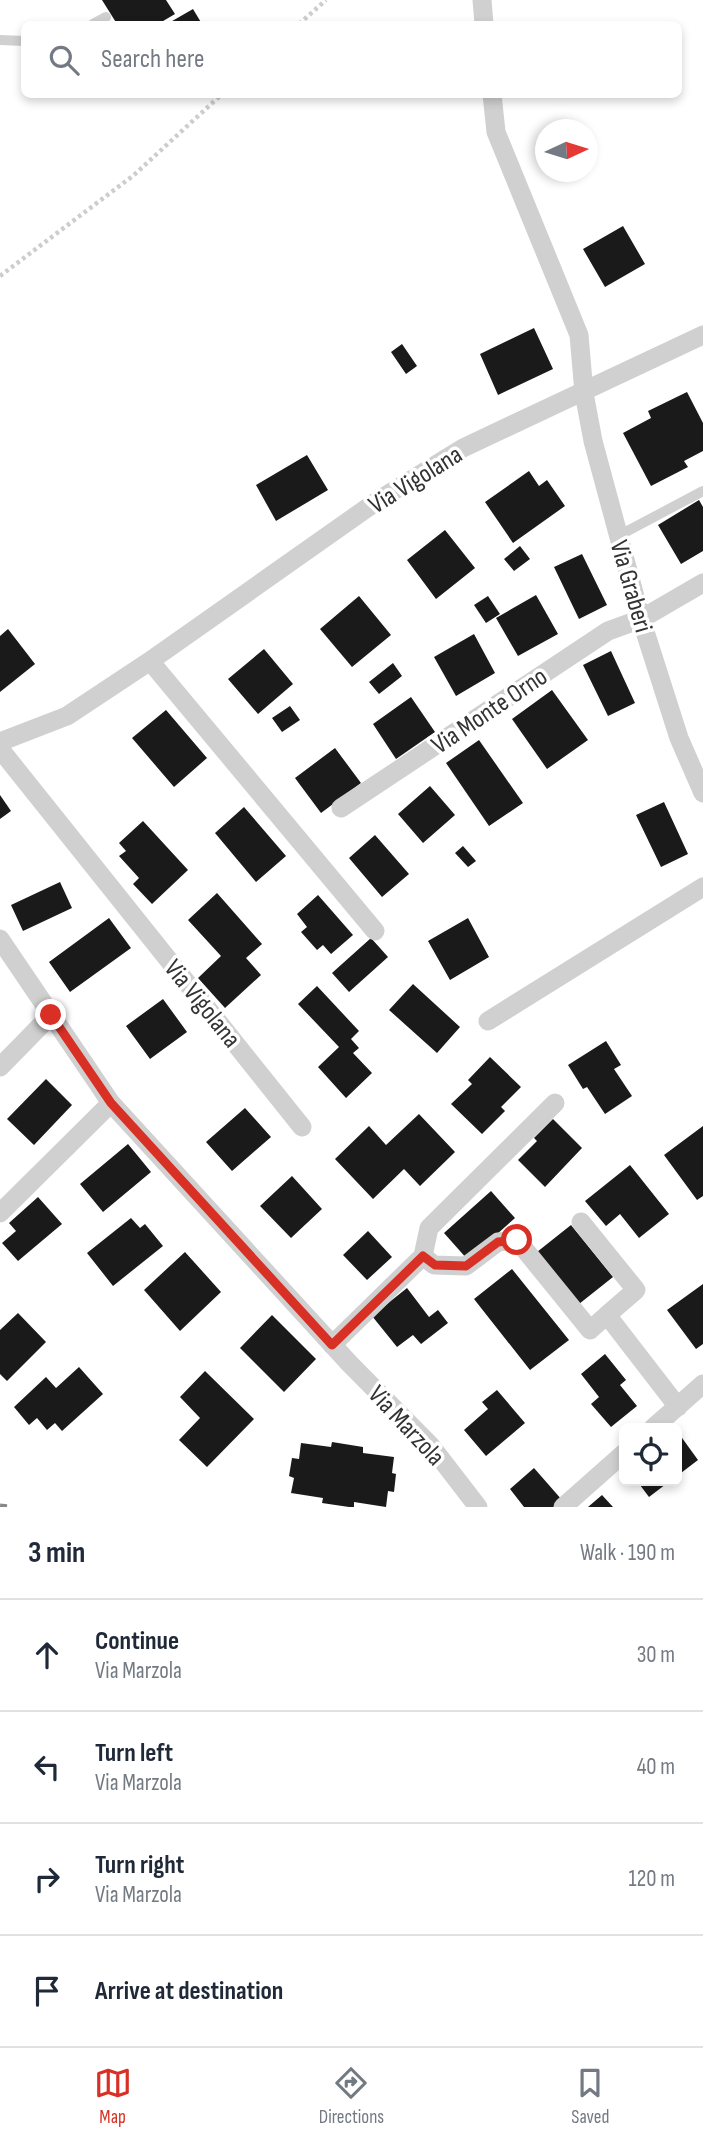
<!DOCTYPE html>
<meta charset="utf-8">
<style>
body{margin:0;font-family:"Sofia Sans Condensed",sans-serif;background:#f2f2f3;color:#1f2937}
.controls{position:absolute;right:21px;bottom:21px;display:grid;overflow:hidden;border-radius:10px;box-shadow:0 4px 10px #0003}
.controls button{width:63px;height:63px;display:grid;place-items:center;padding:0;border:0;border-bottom:2px solid #e0e1e3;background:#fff;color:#1f2937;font:35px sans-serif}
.compass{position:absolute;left:535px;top:119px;width:63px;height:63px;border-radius:50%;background:#fff;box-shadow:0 4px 10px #0003;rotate:86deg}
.stop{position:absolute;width:21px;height:21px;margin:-16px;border:5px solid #d93025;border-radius:50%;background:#fff}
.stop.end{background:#d93025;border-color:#fff;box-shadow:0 2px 7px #0008}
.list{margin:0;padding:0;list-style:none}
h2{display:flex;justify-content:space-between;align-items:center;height:91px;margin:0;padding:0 28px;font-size:30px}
h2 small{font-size:23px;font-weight:400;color:#747a83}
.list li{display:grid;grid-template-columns:46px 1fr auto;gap:21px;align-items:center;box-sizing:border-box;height:112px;padding:0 28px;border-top:2px solid #e0e1e3}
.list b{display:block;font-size:26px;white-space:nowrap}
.list p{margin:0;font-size:23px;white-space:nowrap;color:#747a83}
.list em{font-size:23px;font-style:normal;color:#747a83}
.icon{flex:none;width:38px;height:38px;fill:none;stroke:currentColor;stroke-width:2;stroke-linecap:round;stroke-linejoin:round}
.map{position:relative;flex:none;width:703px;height:1507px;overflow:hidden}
.search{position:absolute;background:#fff;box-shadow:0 4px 10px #0003;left:21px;right:21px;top:21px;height:77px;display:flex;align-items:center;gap:18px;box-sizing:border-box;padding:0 24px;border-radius:10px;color:#747a83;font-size:26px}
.sheet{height:539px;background:#fff}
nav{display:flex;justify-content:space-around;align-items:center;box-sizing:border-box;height:98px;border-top:2px solid #e0e1e3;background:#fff;font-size:19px;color:#747a83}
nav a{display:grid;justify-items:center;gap:4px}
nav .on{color:#d93025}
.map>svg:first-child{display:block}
</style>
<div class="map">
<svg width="703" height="1507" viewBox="0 0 703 1507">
<rect width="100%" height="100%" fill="#fff"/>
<path fill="#1a1a1a" d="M 102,0 L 166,0 L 175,14 L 158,24 L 117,24 Z
M 193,9 L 202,24 L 167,24 Z
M 623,226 L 645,264 L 605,287 L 583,249 Z
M 534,328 L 553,369 L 498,395 L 480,354 Z
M 402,344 L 417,366 L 406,374 L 391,352 Z
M 687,392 L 703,423 L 703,451 L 684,461 L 688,467 L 651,486 L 623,433 L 651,418 L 648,411 Z
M 307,455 L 328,490 L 276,521 L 256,485 Z
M 529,471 L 539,486 L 547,480 L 565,506 L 513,543 L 485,502 Z
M 699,500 L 703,507 L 703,551 L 681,564 L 658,525 Z
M 445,530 L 475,568 L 436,599 L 407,560 Z
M 520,546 L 530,559 L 514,571 L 504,559 Z
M 582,554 L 607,605 L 579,619 L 554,567 Z
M 536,595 L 558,634 L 518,656 L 496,618 Z
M 359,596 L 391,635 L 352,667 L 320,629 Z
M 488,596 L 500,614 L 486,623 L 474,605 Z
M 8,629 L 35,664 L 0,692 L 0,636 Z
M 474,634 L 495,673 L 456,696 L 434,657 Z
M 264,649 L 293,684 L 258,714 L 228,679 Z
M 611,651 L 635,703 L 608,716 L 583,665 Z
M 393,663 L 402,676 L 379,694 L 369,682 Z
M 552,690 L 588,740 L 547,769 L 512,719 Z
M 411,697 L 435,732 L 396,759 L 373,724 Z
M 290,706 L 300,720 L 282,732 L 272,718 Z
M 166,710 L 207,758 L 174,787 L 132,738 Z
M 479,740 L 523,803 L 489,826 L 446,763 Z
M 335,748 L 361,783 L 321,813 L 295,778 Z
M 430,786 L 455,815 L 423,843 L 398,814 Z
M 0,795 L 11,811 L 0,819 Z
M 664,802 L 688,854 L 661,867 L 636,815 Z
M 244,807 L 286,856 L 256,882 L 215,833 Z
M 143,821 L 188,870 L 152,904 L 133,884 L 139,878 L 119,856 L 126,851 L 119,843 Z
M 375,835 L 409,874 L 382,897 L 349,858 Z
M 463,846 L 476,861 L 468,867 L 455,853 Z
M 60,882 L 72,908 L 23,931 L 11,905 Z
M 217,893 L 262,944 L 246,958 L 261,975 L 225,1008 L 198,978 L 221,956 L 188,920 Z
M 318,895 L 353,935 L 331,954 L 323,945 L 317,950 L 301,932 L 307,927 L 297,914 Z
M 109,918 L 131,948 L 70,992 L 49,962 Z
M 468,918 L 489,957 L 450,980 L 428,941 Z
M 371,938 L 388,957 L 349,992 L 332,973 Z
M 413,984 L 460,1027 L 437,1053 L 389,1010 Z
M 317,986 L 359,1031 L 351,1039 L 359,1048 L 353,1053 L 372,1073 L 346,1098 L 318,1067 L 339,1047 L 298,1004 Z
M 163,999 L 187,1032 L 150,1059 L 126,1026 Z
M 606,1041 L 621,1065 L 614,1069 L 632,1096 L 605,1114 L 587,1087 L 583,1089 L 568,1065 Z
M 490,1057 L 521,1087 L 501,1107 L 505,1111 L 482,1134 L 451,1104 L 472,1084 L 468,1080 Z
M 46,1079 L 72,1105 L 34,1145 L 7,1119 Z
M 245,1108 L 271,1137 L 232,1171 L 206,1142 Z
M 419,1114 L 455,1152 L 420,1186 L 404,1169 L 373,1199 L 335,1159 L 369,1126 L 386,1145 Z
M 553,1119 L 582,1148 L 545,1187 L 518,1160 L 537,1141 L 534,1138 Z
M 703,1126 L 703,1196 L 697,1200 L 664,1155 Z
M 128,1144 L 151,1172 L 103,1212 L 80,1184 Z
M 630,1165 L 669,1214 L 639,1238 L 620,1214 L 606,1226 L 585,1201 Z
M 292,1176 L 322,1209 L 291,1238 L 260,1206 Z
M 491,1191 L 515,1218 L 468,1260 L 444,1233 Z
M 38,1197 L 62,1224 L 18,1261 L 2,1243 L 16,1231 L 9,1223 Z
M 131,1218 L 140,1228 L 145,1224 L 163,1246 L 113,1286 L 87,1253 Z
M 571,1225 L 613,1277 L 579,1304 L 537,1252 Z
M 368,1231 L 392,1257 L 367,1280 L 343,1255 Z
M 185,1252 L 221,1292 L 180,1331 L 144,1290 Z
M 512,1269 L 569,1340 L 530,1370 L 474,1299 Z
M 703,1284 L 703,1344 L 696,1349 L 667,1310 Z
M 407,1288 L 429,1317 L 438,1310 L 448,1323 L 421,1344 L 413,1335 L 397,1347 L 372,1316 Z
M 18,1313 L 46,1342 L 7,1381 L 0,1374 L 0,1330 Z
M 272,1315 L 316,1359 L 284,1392 L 240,1348 Z
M 605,1354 L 626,1380 L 620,1385 L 637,1406 L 611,1427 L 591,1404 L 599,1397 L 581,1374 Z
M 79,1367 L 103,1394 L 62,1431 L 55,1423 L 47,1430 L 37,1418 L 29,1425 L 14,1407 L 46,1377 L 56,1388 Z
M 205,1371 L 254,1419 L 207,1467 L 179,1440 L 200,1418 L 180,1397 Z
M 497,1390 L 525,1423 L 486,1456 L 464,1430 L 488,1409 L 482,1402 Z
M 677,1431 L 698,1460 L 677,1476 Z
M 332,1442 L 363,1447 L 363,1453 L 394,1457 L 392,1473 L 396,1474 L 394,1492 L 388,1491 L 386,1507 L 354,1502 L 354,1507 L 349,1507 L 322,1503 L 323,1498 L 291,1493 L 294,1478 L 289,1476 L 292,1458 L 299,1459 L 301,1443 L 331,1447 Z
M 534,1468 L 562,1500 L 554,1507 L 524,1507 L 510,1489 Z
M 637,1481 L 670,1481 L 649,1497 Z
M 602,1495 L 613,1507 L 588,1507 Z"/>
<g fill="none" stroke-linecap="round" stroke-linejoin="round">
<path stroke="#cdcdcd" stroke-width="4.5" stroke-dasharray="3.5 3.5" stroke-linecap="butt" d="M 299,24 L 326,0
M 0,276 L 134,175 L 222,94"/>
<path stroke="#d0d0d0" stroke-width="10" d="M 93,24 L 106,17
M 0,40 L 24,41
M 618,536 L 703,491"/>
<path stroke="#d0d0d0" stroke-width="19" d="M 482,0 L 484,24
M 492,94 L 496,132 L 579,335 L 584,393 L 593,441 L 641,619 L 679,738 L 703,793
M 150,661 L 375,931
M 0,742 L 67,716 L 150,661 L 377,501 L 463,448 L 703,335
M 0,749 L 302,1127
M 341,808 L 608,631 L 641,619 L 703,583
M 0,939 L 111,1103 L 349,1363 L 431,1446 L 478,1507
M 488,1021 L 703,887
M 0,1067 L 51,1015
M 0,1213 L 111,1103
M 581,1222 L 636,1290 L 607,1315
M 423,1256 L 434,1265 L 466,1266 L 498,1242 L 517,1240 L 590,1330 L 607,1315 L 678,1407
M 332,1345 L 423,1256 L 429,1228 L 555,1103
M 653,1428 L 703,1384
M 563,1507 L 624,1453"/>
<path stroke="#888" stroke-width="5" stroke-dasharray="7 5" stroke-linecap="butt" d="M 0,1506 L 9,1507"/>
</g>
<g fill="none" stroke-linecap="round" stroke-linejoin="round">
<path stroke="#d93025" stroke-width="9" d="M 51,1015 L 111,1103 L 332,1345 L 423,1256 L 435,1265 L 466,1266 L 498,1242 L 517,1240"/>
</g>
<g text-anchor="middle" stroke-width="7" stroke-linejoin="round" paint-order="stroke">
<g font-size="26" fill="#333" stroke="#fff">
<text transform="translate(415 479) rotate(-32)" y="9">Via Vigolana</text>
<text transform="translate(632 586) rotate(74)" y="9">Via Graberi</text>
<text transform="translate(489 710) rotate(-34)" y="9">Via Monte Orno</text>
<text transform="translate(203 1003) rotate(51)" y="9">Via Vigolana</text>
<text transform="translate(407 1425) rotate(47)" y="9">Via Marzola</text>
</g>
</g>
</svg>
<div class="controls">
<button><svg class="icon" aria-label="locate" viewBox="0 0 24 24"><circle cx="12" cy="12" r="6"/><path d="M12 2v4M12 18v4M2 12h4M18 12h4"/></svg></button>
</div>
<svg class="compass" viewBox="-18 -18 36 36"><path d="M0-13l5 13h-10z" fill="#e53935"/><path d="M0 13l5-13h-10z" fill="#747a83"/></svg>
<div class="stop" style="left:517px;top:1240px"></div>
<div class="stop end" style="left:51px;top:1015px"></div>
<div class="search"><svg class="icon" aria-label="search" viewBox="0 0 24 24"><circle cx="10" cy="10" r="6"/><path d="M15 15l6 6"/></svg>Search here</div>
</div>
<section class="sheet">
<h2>3 min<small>Walk · 190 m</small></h2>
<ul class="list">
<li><svg class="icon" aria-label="ahead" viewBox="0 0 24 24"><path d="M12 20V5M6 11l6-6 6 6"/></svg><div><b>Continue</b><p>Via Marzola</p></div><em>30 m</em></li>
<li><svg class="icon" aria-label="left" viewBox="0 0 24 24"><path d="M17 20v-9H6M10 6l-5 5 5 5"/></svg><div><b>Turn left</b><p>Via Marzola</p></div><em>40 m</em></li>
<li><svg class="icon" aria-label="right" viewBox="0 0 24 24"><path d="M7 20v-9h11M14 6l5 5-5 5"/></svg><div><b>Turn right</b><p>Via Marzola</p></div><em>120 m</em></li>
<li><svg class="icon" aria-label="arrive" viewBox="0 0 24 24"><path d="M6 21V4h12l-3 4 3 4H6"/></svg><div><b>Arrive at destination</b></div></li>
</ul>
</section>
<nav>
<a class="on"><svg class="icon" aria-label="map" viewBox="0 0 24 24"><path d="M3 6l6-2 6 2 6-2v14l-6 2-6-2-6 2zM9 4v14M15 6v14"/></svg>Map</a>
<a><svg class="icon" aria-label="directions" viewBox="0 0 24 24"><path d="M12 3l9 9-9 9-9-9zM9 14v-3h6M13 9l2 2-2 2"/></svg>Directions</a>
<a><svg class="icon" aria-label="saved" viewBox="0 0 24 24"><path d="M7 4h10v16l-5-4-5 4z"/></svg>Saved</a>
</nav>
